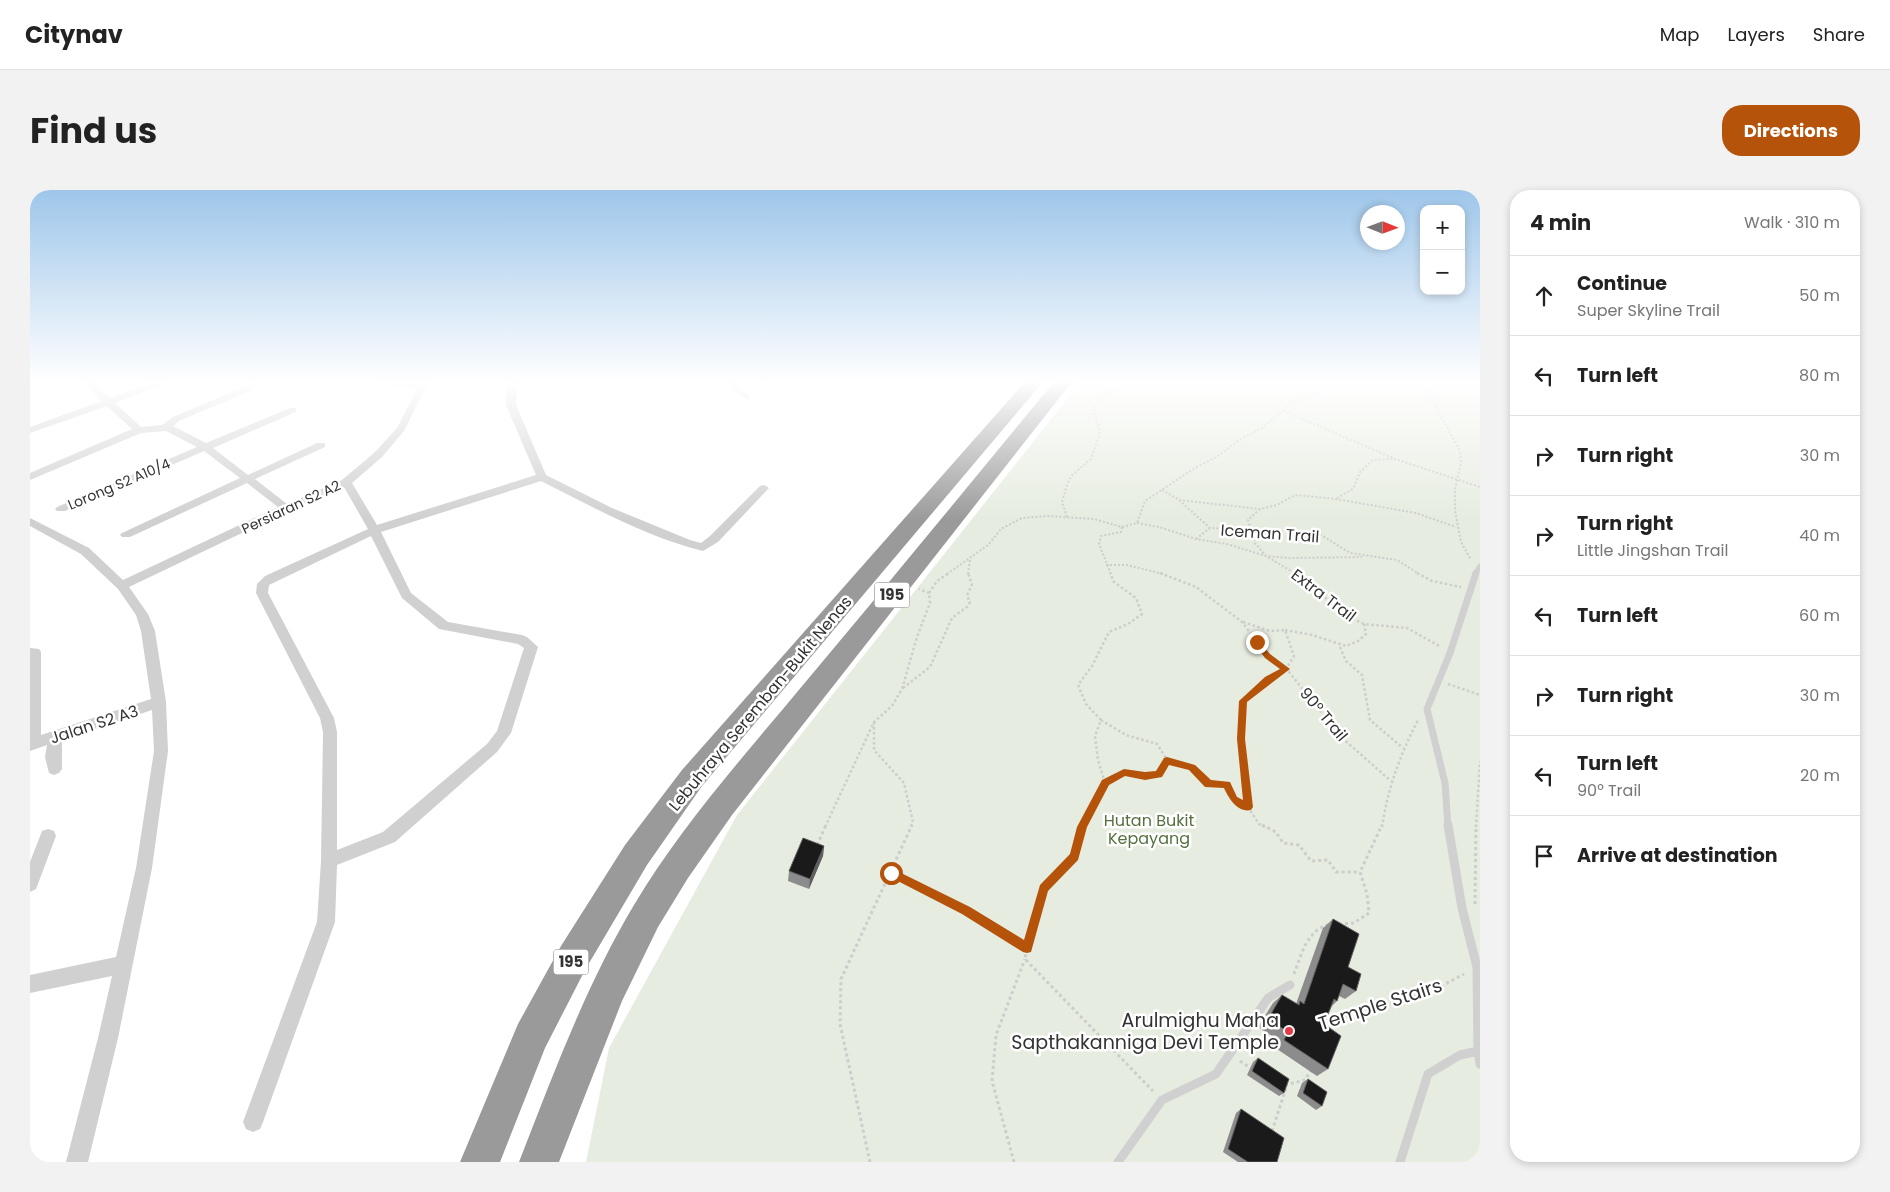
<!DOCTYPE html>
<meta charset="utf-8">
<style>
body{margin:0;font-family:Poppins,sans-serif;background:#f2f2f2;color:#222}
.controls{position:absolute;right:15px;top:15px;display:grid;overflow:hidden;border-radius:10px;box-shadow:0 2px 8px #0003}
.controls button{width:45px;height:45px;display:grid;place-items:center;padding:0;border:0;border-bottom:1px solid #e0e0e0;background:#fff;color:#222;font:25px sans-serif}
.compass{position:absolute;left:1330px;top:15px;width:45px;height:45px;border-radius:50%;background:#fff;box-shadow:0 2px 8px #0003;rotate:91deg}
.stop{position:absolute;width:15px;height:15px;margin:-11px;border:4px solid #b45309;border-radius:50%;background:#fff}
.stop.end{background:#b45309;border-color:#fff;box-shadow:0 1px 5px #0008}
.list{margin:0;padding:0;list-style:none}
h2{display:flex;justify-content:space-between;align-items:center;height:65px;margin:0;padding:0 20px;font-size:21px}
h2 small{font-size:16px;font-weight:400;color:#767676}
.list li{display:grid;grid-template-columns:32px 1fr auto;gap:15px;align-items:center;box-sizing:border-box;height:80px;padding:0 20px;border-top:1px solid #e0e0e0}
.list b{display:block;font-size:19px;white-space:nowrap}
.list p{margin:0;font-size:16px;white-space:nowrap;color:#767676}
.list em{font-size:16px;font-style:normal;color:#767676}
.icon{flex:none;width:28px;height:28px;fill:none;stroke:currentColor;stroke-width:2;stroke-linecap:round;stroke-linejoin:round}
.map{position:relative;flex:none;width:1450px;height:972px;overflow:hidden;border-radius:20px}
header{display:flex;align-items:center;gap:30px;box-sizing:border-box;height:70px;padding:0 25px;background:#fff;border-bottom:1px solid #e0e0e0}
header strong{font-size:24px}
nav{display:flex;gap:28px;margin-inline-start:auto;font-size:18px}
.intro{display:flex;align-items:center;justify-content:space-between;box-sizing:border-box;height:120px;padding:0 30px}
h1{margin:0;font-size:35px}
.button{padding:12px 22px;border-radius:20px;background:#b45309;color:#fff;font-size:18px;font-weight:700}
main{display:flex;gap:30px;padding:0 30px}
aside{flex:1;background:#fff;border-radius:20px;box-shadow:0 2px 8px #0003}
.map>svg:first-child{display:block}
</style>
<header>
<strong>Citynav</strong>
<nav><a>Map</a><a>Layers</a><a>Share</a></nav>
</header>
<div class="intro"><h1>Find us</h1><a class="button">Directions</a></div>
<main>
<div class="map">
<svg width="1450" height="972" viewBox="0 0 1450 972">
<rect width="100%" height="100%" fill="#fff"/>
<path fill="#e6ecdf" d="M 1050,193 L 1450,193 L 1450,972 L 556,972 L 579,858 L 707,625 Z"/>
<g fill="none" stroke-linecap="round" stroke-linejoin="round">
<path stroke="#cdcdcd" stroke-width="2" stroke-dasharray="2 2" stroke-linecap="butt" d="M 1390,193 L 1400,206 L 1430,261 L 1431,272 L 1425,300 L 1425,321 L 1431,352 L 1441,370
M 1254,221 L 1365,269 L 1450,297
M 1132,300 L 1148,309 L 1180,338 L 1288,343 L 1320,363 L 1367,370 L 1389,384
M 1307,308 L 1323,299 L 1330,282 L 1343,270 L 1363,269
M 1149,310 L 1230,319 L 1247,315 L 1265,305 L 1306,309 L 1386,323 L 1426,337
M 1230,319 L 1218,330 L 1225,353 L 1236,366 L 1259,368 L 1332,367
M 1037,327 L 1032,312 L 1036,298 L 1041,286 L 1061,269 L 1070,242 L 1063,218 L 1074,205 L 1101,193
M 1107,333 L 1129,337 L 1166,349 L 1197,354 L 1236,366 L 1266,384
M 1166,349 L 1180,338
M 1076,375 L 1097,375 L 1133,384
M 917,384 L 958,355 L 971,339 L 992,328 L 1018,326 L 1064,329 L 1092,337 L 1107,333 L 1115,311 L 1165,278 L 1188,266 L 1209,250 L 1232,238 L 1262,213 L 1285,204 L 1302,193
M 938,384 L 940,369
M 1081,384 L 1069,354 L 1071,346 L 1091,342 L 1092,337"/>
<path stroke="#cdcdcd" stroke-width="2.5" stroke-dasharray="2.5 2.5" stroke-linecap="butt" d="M 1130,383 L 1166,397 L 1212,432 L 1238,466 L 1259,482 L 1311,547 L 1361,591
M 1264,383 L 1286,396 L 1299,412 L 1314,424 L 1334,434 L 1377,438 L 1411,457
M 1387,383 L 1402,391 L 1431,397
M 899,403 L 907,391 L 919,383
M 1213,432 L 1240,441 L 1255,440 L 1264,466 L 1256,479 L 1238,489 L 1213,511 L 1211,549 L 1218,617
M 1255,440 L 1282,445 L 1316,456 L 1328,451 L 1336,444 L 1334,434
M 1310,457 L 1316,471 L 1332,485 L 1340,530 L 1373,558
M 1418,494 L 1450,505
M 873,498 L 900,477 L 922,428 L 937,417 L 940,412 L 937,406 L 942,394 L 938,383
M 1071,530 L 1096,545 L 1127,554 L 1137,570 L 1162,577 L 1178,594 L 1197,595 L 1204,609 L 1218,617 L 1229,634 L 1235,637
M 844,532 L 844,560 L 874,593 L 883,632 L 881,637
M 1075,593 L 1094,583 L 1115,586 L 1129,584 L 1137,570
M 795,637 L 844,532 L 862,516 L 872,499 L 887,447 L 900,413 L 899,403 L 889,399
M 1052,637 L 1075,593 L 1068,570 L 1065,546 L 1071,530 L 1056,514 L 1048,495 L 1062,476 L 1079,442 L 1098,434 L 1112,424 L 1106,408 L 1084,392 L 1080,383
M 1352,637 C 1358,598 1370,565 1388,530
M 1446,637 L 1450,571"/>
<path stroke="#cdcdcd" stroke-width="3" stroke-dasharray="3 3" stroke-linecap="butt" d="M 1232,635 L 1246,642 L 1253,653 L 1269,655 L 1281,671 L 1298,670 L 1306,682 L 1330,682
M 787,655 L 796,635
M 861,683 L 936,720 L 997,758 L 995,769 L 1123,901
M 1445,714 L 1446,635
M 1309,734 L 1324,733 L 1339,723 L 1337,704 L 1330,682 L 1352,635
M 997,758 L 1013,698 L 1045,667 L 1053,635
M 1264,784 C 1272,763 1277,739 1301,734
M 1291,834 L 1400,802 L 1434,784
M 1210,871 L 1222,879
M 1255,895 L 1275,890 L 1282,879
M 1242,941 L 1257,895
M 840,972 L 810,834 L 811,789 L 882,635
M 984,972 L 962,891 L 966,845 L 995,769"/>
<path stroke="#d0d0d0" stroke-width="5" d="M 700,193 L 717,207
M 1445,384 L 1450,376"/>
<path stroke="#d0d0d0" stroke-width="7" d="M 1418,637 L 1415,593 L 1397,519 L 1420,463 L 1446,383"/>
<path stroke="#d0d0d0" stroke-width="9" d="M 1418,635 L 1432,718 L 1447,777 L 1448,861 L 1450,874
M 1088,972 L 1132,910 L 1186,884 L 1238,808 L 1260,795
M 1370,972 L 1398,884 L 1430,865 L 1448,861"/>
<path fill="#d0d0d0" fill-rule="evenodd" d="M 54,193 L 64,193 L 80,208 L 122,193 L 136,193 L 85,213 L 111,237 L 132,235 L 143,227 L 216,196 L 222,196 L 222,200 L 149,231 L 143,236 L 176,253 L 260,218 L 266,218 L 266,222 L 183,258 L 218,285 L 287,253 L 295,253 L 295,257 L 225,289 L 257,314 L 312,290 L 344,263 L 367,238 L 388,197 L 357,196 L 353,193 L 398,193 L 374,241 L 352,267 L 322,293 L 347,335 L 506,285 L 476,215 L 477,193 L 487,193 L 486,215 L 516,285 L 582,318 L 660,350 L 671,353 L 680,346 L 730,296 L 734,295 L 739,298 L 688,352 L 673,361 C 616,347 563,317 511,291 L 351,342 L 381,403 L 418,432 L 492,445 L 497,447 L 508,457 L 481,543 L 467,562 L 365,652 L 307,675 L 305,732 L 233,932 L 230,939 L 223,942 L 216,939 L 213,932 L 287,732 L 291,671 L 293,542 L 290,528 L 226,403 L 227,394 L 235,386 L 338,339 L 314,297 L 260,320 L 99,397 L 118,424 L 125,441 L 136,512 L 138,561 L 122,678 L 88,848 L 58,972 L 36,972 L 68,848 L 82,786 L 0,803 L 0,785 L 86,767 L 106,678 L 124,561 L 122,520 L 32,550 L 32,579 L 29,583 L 24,585 L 19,583 L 15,567 L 17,555 L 0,561 L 0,458 L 9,459 L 11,462 L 11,545 L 121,509 L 111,441 L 106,425 L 88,399 L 51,364 L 0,336 L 0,328 L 59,358 L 93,390 L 248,317 L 217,293 L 100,347 L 92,347 L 90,345 L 92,343 L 210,288 L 174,261 L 35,321 L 27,321 L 25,319 L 27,317 L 167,257 L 136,241 L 111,243 L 0,290 L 0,283 L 102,239 L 77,216 L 0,243 L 0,237 L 72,211 ZM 341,346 L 372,408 L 409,439 L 488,454 L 494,458 L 467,541 L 457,554 L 353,642 L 307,660 L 307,542 L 304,528 L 238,403 L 239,395 Z
M 18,639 L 24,641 L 26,646 L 6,699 L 0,702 L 0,672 L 12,641 Z"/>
<path fill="#9a9a9a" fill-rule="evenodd" d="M 994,193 L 1012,193 L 672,596 L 617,675 L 555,780 L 515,858 L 470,972 L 430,972 L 488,834 L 531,756 L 595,655 L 652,580 Z
M 1023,193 L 1041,193 L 702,625 L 658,688 L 628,737 L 592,811 L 529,972 L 489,972 C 523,885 556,795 604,715 C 651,636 714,566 773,495 C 857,395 940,294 1023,193 Z"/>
</g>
<path fill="#8c8c8c" d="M 794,656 L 793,666 L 779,699 L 758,691 L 759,681 Z
M 1303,729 L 1326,801 L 1315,809 L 1309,806 L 1307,811 L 1302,816 L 1294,834 L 1298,879 L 1287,886 L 1244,857 L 1248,850 L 1228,837 L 1243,813 L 1252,805 L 1266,814 L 1293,738 Z
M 1228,868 L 1254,903 L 1249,906 L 1217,885 L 1223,872 Z
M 1278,889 L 1292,916 L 1286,920 L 1267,906 L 1272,893 Z
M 1211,919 L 1247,972 L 1208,972 L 1193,962 L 1206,923 Z"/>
<path fill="#5f5f5f" d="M 794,656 L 793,666 L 779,699 L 780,689 Z"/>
<path fill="#1a1a1a" stroke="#5f5f5f" d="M 773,648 L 794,656 L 780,689 L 759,681 Z
M 1303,729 L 1329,744 L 1318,777 L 1331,784 L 1326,801 L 1313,794 L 1307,811 L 1304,809 L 1294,834 L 1311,846 L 1298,879 L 1254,850 L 1258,842 L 1238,829 L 1252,805 L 1269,815 L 1270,811 L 1274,814 Z
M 1228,868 L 1259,889 L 1254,903 L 1222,881 Z
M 1278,889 L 1297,902 L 1292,916 L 1273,903 Z
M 1211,919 L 1254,948 L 1247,972 L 1218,972 L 1198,959 Z"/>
<linearGradient id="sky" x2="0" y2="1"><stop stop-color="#9ec6ea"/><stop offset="0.58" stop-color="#fff"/><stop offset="1" stop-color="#fff" stop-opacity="0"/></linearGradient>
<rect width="1450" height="330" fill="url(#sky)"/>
<path fill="#b45309" d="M 1227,449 L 1240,464 L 1260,479 L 1217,512 L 1215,549 L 1223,617 L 1221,620 C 1208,623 1199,609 1194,598 L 1175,597 L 1159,580 L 1139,575 L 1132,587 L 1115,590 L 1095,586 L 1079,595 L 1057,637 L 1048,670 L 1018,701 L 1001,762 L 997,763 L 993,762 L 932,724 L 858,686 L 858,680 L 865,680 L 940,717 L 994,750 L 1010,695 L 1040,664 L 1047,637 L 1072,590 L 1094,579 L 1115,582 L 1126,581 L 1134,568 L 1137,567 L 1165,575 L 1181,590 L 1200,592 L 1207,607 L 1213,610 L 1207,549 L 1209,511 L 1235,487 L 1250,479 L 1235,468 L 1223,452 Z"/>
<circle fill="#e63946" stroke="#fff" stroke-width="2" cx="1259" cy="841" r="5"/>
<g text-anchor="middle" stroke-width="5" stroke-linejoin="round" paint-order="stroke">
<g font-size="14" fill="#333" stroke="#fff">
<text transform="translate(89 294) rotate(-23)" y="5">Lorong S2 A10/4</text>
<text transform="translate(261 317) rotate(-25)" y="5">Persiaran S2 A2</text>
</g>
<g fill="#fff" stroke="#707070" stroke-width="1">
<rect x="844.5" y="392.5" width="35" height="25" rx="4"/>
<rect x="523.5" y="759.5" width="35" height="25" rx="4"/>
</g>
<g font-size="15" font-weight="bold" fill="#333">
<text x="862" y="410">195</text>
<text x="541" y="777">195</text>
</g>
<g font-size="16" fill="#333" stroke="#fff">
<text transform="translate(1240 343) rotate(4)" y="6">Iceman Trail</text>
<text transform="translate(1294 405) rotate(37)" y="6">Extra Trail</text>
<text transform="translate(730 513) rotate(-50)" y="6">Lebuhraya Seremban-Bukit Nenas</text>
<text transform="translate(1294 524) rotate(50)" y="6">90° Trail</text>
<text transform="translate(64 534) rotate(-18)" y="6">Jalan S2 A3</text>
</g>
<g font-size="16" fill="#56703f" stroke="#fff">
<text x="1119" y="636">Hutan Bukit<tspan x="1119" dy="18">Kepayang</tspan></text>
</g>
<g font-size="19" fill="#333" stroke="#fff">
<text transform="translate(1350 814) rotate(-18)" y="7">Temple Stairs</text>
</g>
<g font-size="19" fill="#333" stroke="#fff" text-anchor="end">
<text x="1249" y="837">Arulmighu Maha<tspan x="1249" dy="22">Sapthakanniga Devi Temple</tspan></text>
</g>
</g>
</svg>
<div class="controls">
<button>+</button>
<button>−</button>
</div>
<svg class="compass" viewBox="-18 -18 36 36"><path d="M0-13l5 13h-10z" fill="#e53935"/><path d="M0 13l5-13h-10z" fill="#767676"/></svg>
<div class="stop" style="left:861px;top:683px"></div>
<div class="stop end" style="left:1227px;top:452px"></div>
</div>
<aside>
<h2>4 min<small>Walk · 310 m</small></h2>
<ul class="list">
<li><svg class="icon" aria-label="ahead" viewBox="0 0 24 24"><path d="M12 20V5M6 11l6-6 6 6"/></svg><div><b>Continue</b><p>Super Skyline Trail</p></div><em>50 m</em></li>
<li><svg class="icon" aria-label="left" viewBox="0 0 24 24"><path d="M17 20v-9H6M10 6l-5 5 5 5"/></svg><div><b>Turn left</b></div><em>80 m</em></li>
<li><svg class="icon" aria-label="right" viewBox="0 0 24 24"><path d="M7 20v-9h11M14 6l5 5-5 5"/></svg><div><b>Turn right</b></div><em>30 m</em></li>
<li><svg class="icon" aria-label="right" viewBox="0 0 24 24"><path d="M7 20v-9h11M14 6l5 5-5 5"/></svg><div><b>Turn right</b><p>Little Jingshan Trail</p></div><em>40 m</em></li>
<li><svg class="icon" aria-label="left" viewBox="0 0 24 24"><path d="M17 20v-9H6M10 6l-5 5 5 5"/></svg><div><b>Turn left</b></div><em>60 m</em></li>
<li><svg class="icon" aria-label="right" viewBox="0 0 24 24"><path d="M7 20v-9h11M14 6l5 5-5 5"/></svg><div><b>Turn right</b></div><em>30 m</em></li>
<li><svg class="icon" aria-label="left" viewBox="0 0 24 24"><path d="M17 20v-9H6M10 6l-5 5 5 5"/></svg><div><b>Turn left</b><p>90° Trail</p></div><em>20 m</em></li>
<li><svg class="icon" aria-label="arrive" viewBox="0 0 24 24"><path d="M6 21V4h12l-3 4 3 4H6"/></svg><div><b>Arrive at destination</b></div></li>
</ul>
</aside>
</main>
